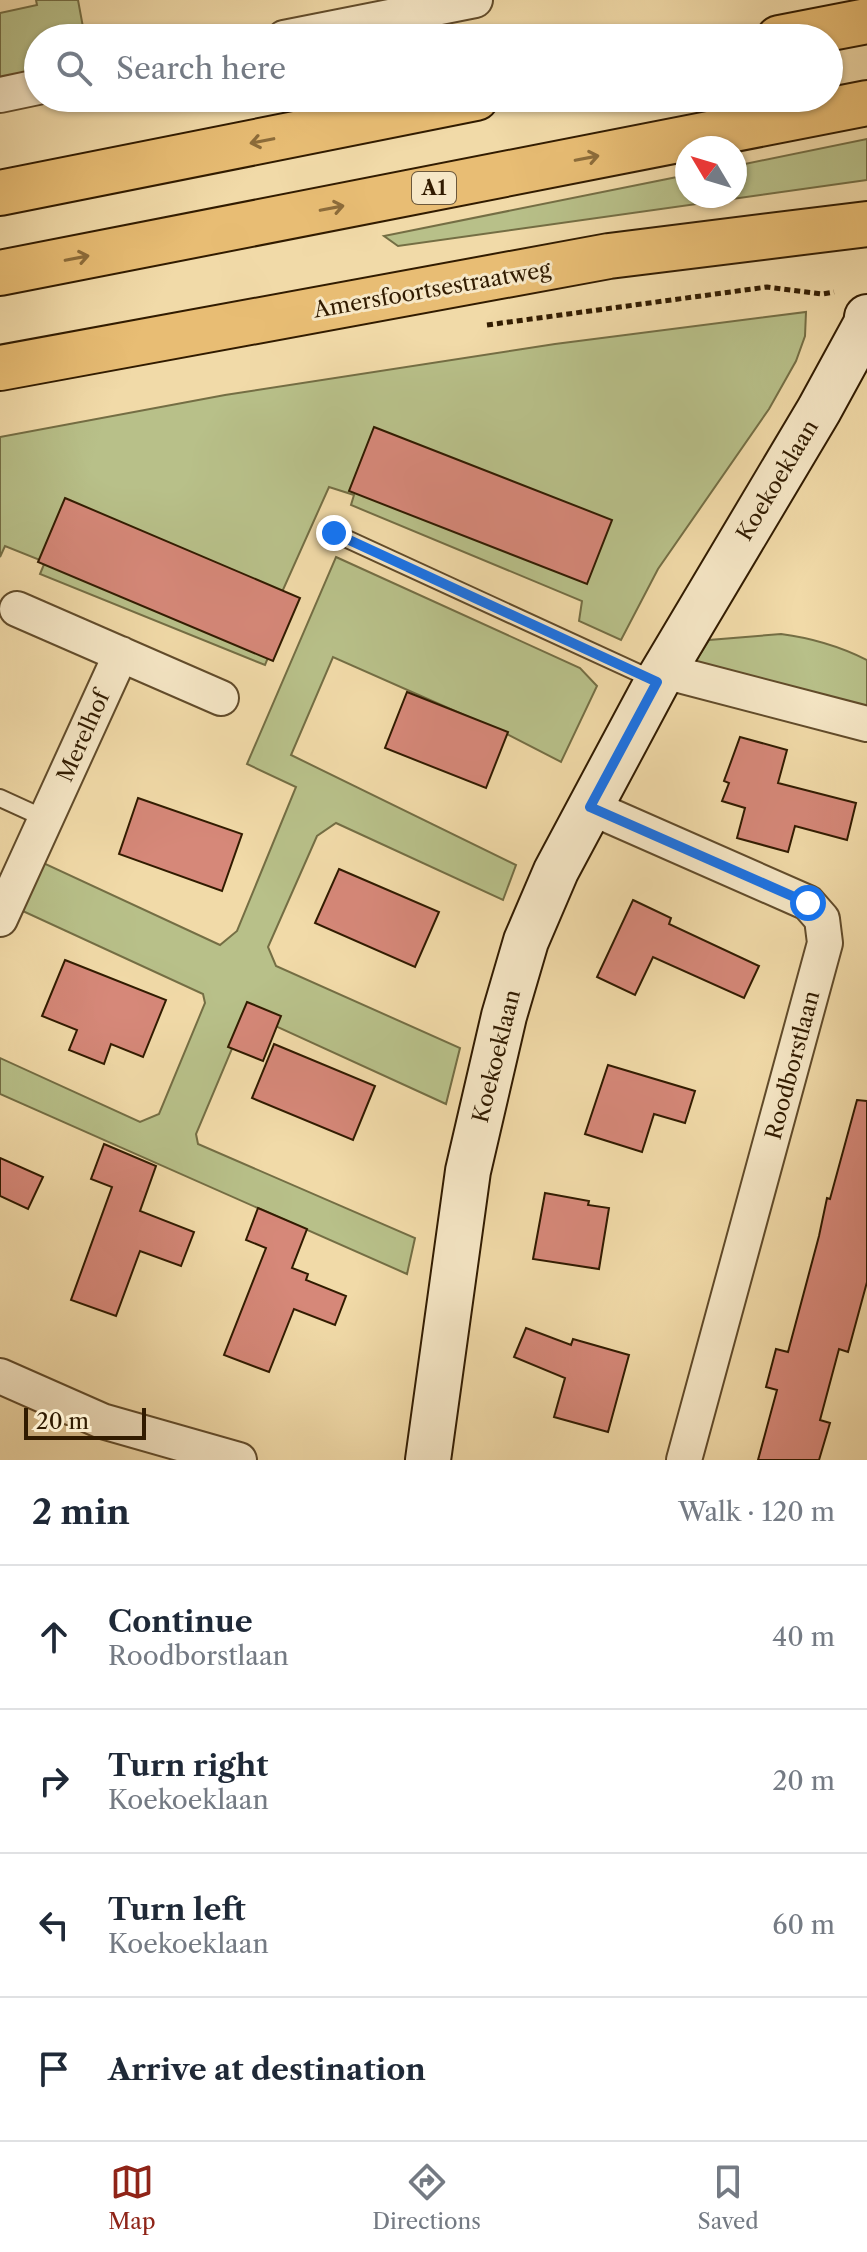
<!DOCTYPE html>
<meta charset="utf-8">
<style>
body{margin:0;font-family:"Libre Caslon Text",serif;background:#f2f2f3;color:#1f2937}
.compass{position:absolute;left:675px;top:136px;width:72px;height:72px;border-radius:50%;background:#fff;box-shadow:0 2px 6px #0004;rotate:308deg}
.scale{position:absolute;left:24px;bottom:20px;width:122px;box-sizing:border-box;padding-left:8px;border:4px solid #311b00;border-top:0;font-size:22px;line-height:28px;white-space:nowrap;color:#311b00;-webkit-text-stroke:6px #f6e7c6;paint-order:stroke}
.stop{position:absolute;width:24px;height:24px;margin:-18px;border:6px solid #1a73e8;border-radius:50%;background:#fff}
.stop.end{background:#1a73e8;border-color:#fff;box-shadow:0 2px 8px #0008}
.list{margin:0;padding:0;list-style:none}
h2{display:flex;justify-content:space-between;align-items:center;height:104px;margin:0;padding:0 32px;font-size:34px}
h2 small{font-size:26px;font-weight:400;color:#747a83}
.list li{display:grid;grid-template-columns:52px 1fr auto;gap:24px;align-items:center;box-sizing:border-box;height:144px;padding:0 32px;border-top:2px solid #e0e1e3}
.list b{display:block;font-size:30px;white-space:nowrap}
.list p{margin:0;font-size:26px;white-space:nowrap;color:#747a83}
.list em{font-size:26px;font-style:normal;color:#747a83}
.icon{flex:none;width:44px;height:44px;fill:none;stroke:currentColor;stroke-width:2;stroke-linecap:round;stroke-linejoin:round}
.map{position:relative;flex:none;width:867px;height:1460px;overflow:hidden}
.search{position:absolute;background:#fff;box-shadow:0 2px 6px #0004;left:24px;right:24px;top:24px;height:88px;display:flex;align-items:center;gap:20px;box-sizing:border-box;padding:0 28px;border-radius:44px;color:#747a83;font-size:30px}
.sheet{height:680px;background:#fff}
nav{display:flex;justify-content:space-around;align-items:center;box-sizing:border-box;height:112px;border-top:2px solid #e0e1e3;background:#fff;font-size:22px;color:#747a83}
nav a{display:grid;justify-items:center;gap:4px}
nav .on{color:#8f2418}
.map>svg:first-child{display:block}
</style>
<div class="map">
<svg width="867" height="1460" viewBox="0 0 867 1460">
<rect width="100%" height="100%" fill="#f1daa8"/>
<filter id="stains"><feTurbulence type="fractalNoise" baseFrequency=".0025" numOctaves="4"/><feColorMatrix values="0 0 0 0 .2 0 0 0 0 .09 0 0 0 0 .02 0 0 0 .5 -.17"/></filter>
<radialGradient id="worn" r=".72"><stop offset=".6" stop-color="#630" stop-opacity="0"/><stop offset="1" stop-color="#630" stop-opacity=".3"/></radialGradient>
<path fill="#b8c089" stroke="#746e44" stroke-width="2" d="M 36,0 L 78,0 L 85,38 L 38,38 L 38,70 L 0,78 L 0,13 L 37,5 Z
M 867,139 L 867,180 L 398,246 L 384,236 L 687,175 L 687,196 L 735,196 L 735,166 Z
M 806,312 L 805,336 L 796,361 L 769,409 L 658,569 L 621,640 L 579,621 L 582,601 L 351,505 L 354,495 L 329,487 L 282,592 L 293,597 L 265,665 L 40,574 L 45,562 L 5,546 L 0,557 L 0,437 L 225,395 L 555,344 Z
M 336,557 L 580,668 L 597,686 L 561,762 L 507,734 L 333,657 L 291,755 L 516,865 L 503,900 L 336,823 L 317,836 L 268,947 L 276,966 L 460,1048 L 446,1104 L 247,1013 L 196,1134 L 198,1144 L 415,1238 L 407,1274 L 0,1094 L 0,1058 L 140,1122 L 159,1114 L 205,1003 L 203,994 L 14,907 L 37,860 L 220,945 L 237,931 L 296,787 L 247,764 Z
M 781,634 C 812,638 839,646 867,660 L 867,714 L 689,672 L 709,640 Z"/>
<path fill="#d68879" stroke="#311b00" stroke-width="2" d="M 374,427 L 612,520 L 587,584 L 349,491 Z
M 65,498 L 300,598 L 273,661 L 38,562 Z
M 407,692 L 508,732 L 486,788 L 385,748 Z
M 740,737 L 787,750 L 778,783 L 856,803 L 847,840 L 795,826 L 788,852 L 737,838 L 745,808 L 722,801 L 729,783 L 724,781 Z
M 138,798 L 242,834 L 222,891 L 119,854 Z
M 339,869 L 439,912 L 415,967 L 315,923 Z
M 633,900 L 671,918 L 669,924 L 759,966 L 744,998 L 653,957 L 635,995 L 597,977 Z
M 65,960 L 166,1000 L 143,1057 L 111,1044 L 104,1064 L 69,1050 L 77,1030 L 42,1016 Z
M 247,1002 L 281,1016 L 263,1061 L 228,1047 Z
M 274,1044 L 375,1086 L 353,1140 L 252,1098 Z
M 608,1065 L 695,1091 L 685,1123 L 654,1114 L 642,1152 L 585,1134 Z
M 857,1100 L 867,1101 L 867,1282 L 848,1352 L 839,1349 L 820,1420 L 830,1423 L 819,1460 L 758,1460 L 777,1390 L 766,1387 L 776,1349 L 788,1352 L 819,1236 L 827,1198 L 830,1199 Z
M 104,1144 L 156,1166 L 140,1211 L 194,1232 L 181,1266 L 140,1251 L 116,1316 L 71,1300 L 112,1187 L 91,1179 Z
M 0,1158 L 43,1177 L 28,1209 L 0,1196 Z
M 545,1193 L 589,1201 L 588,1205 L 609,1208 L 599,1269 L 533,1259 Z
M 258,1208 L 307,1229 L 292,1268 L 308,1274 L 306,1280 L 346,1296 L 335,1325 L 294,1309 L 269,1372 L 224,1355 L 266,1248 L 246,1240 Z
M 526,1328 L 571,1345 L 573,1339 L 629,1355 L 608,1432 L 554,1417 L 565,1378 L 514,1357 Z"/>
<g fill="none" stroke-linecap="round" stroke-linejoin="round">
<defs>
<path id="lane" d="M 334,533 L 656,681
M 0,798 L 46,819"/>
<path id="street" d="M 284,38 L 475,0
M 0,95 L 38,87
M 17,609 L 221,698
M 664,671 L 867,724
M 590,807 L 808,903 L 822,919 L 825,943 L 684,1460
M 0,919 L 121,654
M 0,1376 L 102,1421 L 239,1460"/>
<path id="secondary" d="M 428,1460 L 468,1171 L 504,1016 L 526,941 L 556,871 L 657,682 L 819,410 L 866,324 L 867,317"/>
<path id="primary" d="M 0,368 L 609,256 L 867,224"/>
<path id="highway" d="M 779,38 L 867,21
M 0,193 L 476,98
M 0,273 L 867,103"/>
</defs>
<use href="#lane" stroke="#614b2a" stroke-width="20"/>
<use href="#street" stroke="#614b2a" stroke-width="38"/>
<use href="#secondary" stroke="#311b00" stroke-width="48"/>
<use href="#primary" stroke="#311b00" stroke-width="48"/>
<use href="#highway" stroke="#311b00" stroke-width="48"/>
<path stroke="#311b00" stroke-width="5" stroke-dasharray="6 4" stroke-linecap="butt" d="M 487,325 L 767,287 L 822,294 L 834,292"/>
<use href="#lane" stroke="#f6e7c6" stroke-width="16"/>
<use href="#street" stroke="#f6e7c6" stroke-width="34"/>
<use href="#secondary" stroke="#f6e7c6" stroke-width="44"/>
<use href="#primary" stroke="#e8bd74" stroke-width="44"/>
<use href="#highway" stroke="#e8bd74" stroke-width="44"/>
</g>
<defs><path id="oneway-shaft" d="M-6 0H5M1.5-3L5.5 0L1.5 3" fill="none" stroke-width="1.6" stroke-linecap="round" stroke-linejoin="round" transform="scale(2)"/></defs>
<g stroke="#8c6c3a">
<use href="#oneway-shaft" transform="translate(262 141) rotate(169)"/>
<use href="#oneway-shaft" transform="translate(587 158) rotate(-11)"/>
<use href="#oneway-shaft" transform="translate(332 208) rotate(-11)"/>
<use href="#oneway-shaft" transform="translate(77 258) rotate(-11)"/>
</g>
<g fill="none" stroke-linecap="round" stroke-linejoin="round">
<path stroke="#1a73e8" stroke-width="10" d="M 334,533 L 657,682 L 590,807 L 808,903"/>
</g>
<g text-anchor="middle" stroke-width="6" stroke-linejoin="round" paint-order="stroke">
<rect fill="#f6e7c6" stroke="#6c583b" stroke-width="2" x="412" y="172" width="44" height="32" rx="6"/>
<g font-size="20" font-weight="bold" fill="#311b00">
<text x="434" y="195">A1</text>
</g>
<g font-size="22" fill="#311b00" stroke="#f6e7c6">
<text transform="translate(432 289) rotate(-10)" y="8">Amersfoortsestraatweg</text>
<text transform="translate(777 480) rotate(-59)" y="8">Koekoeklaan</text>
<text transform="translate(83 736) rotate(-66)" y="8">Merelhof</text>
<text transform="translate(496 1056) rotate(-76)" y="8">Koekoeklaan</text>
<text transform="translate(792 1065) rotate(-75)" y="8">Roodborstlaan</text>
</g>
</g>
<rect width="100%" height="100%" filter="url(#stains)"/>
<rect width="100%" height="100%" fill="url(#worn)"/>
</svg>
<svg class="compass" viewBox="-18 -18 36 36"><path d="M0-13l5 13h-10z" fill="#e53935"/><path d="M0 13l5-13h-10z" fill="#747a83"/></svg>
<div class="scale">20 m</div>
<div class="stop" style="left:808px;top:903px"></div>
<div class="stop end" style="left:334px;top:533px"></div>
<div class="search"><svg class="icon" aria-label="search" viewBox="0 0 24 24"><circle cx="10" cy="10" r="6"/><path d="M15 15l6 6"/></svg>Search here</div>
</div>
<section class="sheet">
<h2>2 min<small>Walk · 120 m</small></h2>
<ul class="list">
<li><svg class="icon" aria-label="ahead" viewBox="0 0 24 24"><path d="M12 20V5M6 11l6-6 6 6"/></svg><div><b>Continue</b><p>Roodborstlaan</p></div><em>40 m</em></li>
<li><svg class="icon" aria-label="right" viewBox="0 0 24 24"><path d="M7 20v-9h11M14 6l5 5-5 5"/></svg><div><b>Turn right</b><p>Koekoeklaan</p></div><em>20 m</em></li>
<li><svg class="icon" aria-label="left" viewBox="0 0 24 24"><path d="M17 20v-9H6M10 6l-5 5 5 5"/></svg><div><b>Turn left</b><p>Koekoeklaan</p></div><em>60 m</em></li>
<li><svg class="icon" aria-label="arrive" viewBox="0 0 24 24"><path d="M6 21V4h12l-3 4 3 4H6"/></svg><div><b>Arrive at destination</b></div></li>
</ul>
</section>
<nav>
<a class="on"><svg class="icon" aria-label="map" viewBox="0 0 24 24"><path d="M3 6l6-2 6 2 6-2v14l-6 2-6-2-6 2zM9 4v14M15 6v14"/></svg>Map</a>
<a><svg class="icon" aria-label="directions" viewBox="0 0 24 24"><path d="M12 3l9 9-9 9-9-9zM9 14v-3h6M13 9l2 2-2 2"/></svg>Directions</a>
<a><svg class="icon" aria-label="saved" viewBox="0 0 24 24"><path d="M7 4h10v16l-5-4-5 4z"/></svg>Saved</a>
</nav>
